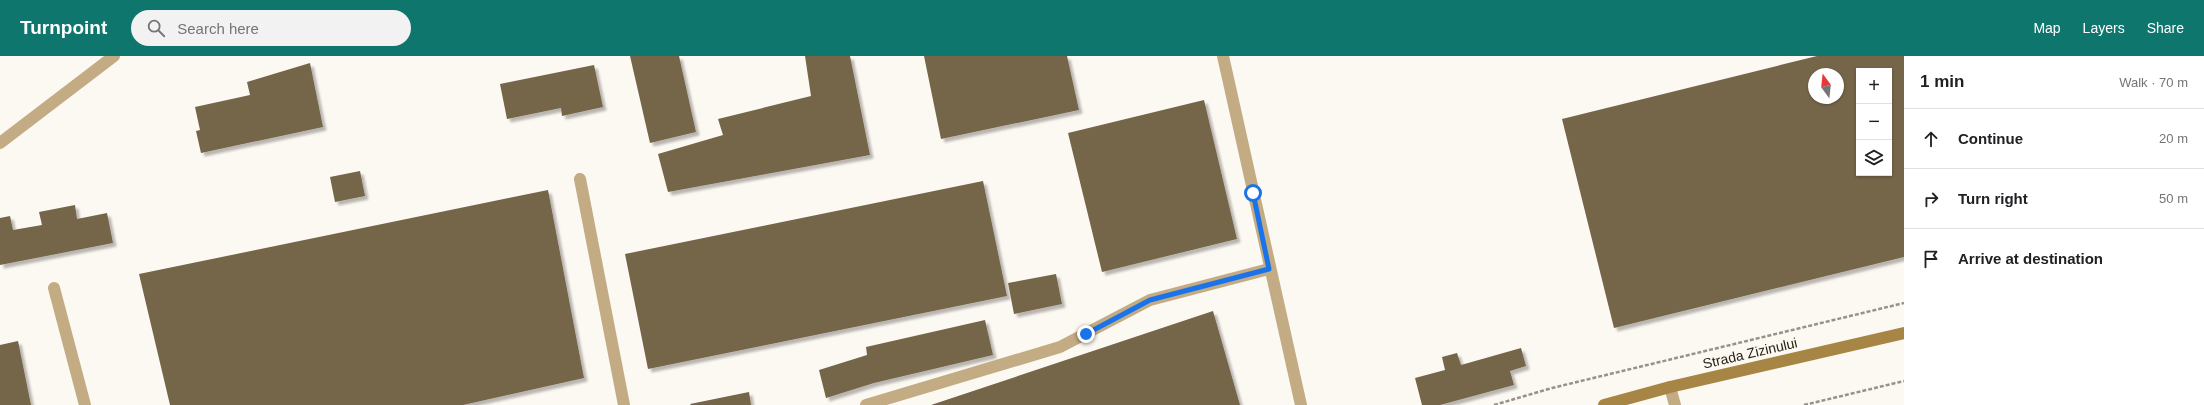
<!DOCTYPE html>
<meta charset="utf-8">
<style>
body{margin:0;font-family:Helvetica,sans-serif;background:#f2f2f2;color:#202124}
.controls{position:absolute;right:12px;top:12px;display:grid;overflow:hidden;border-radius:0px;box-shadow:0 1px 3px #0004}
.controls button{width:36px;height:36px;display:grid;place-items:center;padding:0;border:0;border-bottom:1px solid #e0e0e0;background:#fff;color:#202124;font:20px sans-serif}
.compass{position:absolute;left:1808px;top:12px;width:36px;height:36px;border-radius:50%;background:#fff;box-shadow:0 1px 3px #0004;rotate:345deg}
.stop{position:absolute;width:12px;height:12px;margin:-9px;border:3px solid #1a73e8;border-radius:50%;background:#fff}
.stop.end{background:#1a73e8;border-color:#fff;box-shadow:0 1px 4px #0008}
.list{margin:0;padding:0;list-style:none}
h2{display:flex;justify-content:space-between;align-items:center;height:52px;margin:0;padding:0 16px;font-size:17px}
h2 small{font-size:13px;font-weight:400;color:#757577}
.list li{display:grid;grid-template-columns:26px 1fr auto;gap:12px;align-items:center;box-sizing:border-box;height:60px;padding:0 16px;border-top:1px solid #e0e0e0}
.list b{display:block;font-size:15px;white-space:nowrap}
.list em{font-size:13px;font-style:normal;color:#757577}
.icon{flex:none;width:22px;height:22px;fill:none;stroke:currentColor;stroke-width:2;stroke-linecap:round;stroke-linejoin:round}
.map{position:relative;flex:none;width:1904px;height:349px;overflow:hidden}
header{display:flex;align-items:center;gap:24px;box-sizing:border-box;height:56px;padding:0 20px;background:#0f766e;color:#fff}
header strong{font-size:19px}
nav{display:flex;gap:22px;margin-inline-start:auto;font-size:14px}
.search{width:280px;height:36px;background:#f2f2f2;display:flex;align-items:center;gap:10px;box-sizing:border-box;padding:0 14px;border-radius:22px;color:#757577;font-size:15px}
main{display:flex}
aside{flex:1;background:#fff}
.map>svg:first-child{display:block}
</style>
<header>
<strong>Turnpoint</strong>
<div class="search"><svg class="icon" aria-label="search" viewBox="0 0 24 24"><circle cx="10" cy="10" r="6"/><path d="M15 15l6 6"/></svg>Search here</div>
<nav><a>Map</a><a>Layers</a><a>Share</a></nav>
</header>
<main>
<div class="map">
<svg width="1904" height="349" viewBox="0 0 1904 349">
<defs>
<filter id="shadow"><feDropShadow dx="3.5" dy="3.5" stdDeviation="1" flood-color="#0004"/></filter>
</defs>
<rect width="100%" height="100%" fill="#fcf8f2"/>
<path fill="#756549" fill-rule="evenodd" filter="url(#shadow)" d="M 630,0 L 679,0 L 696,76 L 650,87 Z
M 805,0 L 850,0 L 870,99 L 668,136 L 658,98 L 723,79 L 718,63 L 811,40 Z
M 924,0 L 1067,0 L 1079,54 L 941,83 Z
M 1817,0 L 1904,0 L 1904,201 L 1614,272 L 1562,63 ZM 1859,15 L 1889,15 L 1889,117 L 1859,117 ZM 1814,18 L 1838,18 L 1838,42 L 1814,42 Z
M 310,7 L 323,71 L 201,97 L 196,75 L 200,74 L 195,51 L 250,39 L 247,26 Z
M 594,9 L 603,51 L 562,60 L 561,52 L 507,63 L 500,28 Z
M 1204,44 L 1237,183 L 1102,216 L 1068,77 Z
M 360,115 L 365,140 L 335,146 L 330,121 Z
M 983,125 L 1007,240 L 648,313 L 625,198 Z
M 548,134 L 584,322 L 463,349 L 170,349 L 139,218 Z
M 75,149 L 77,163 L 107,157 L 113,187 L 0,209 L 0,162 L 10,160 L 13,174 L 42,169 L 39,156 Z
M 1056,218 L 1062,248 L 1014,258 L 1008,227 Z
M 1213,255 L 1240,349 L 931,349 Z
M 985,264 L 993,299 L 874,327 L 826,342 L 819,314 L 867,299 L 866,291 Z
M 18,285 L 31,349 L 0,349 L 0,289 Z
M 1521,292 L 1526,310 L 1510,315 L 1514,329 L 1440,349 L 1422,349 L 1415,322 L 1445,314 L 1442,301 L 1457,297 L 1461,309 Z
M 749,336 L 751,349 L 691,349 L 690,348 Z"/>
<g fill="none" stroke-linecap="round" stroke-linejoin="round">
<path stroke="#979289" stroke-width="2.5" stroke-dasharray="4 2" stroke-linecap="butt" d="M 1494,349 L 1552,332 L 1904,247
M 1804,349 L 1904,325"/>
<path stroke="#c3ac83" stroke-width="12" d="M 1223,0 L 1301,349
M 0,87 L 114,0
M 580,123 L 624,349
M 54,232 L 85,349
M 866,349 L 1060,291 L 1150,244 L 1269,213"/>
<path stroke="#c3ac83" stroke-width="12" d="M 1670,331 L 1675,349"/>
<path stroke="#a78645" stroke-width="12" d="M 1604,349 L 1670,331 L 1904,277"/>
</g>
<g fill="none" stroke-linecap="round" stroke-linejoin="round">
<path stroke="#1a73e8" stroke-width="5" d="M 1086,278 L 1150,244 L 1269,213 L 1253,137"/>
</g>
<g text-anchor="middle" stroke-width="4" stroke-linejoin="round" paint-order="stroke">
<g font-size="14" fill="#272115" stroke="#fcf8f2">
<text transform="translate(1750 297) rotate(-13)" y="5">Strada Zizinului</text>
</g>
</g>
</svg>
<div class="controls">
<button>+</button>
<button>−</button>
<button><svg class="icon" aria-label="layers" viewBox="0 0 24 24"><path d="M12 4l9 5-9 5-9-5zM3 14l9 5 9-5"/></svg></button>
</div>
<svg class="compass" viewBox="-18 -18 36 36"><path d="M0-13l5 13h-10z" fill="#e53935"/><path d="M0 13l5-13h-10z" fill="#757577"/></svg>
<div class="stop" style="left:1253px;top:137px"></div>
<div class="stop end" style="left:1086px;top:278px"></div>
</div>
<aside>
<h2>1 min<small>Walk · 70 m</small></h2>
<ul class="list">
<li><svg class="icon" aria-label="ahead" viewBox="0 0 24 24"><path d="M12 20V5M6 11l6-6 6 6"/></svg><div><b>Continue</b></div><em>20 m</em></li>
<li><svg class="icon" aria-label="right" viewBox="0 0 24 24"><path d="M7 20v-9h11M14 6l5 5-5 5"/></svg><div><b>Turn right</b></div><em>50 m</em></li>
<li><svg class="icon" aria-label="arrive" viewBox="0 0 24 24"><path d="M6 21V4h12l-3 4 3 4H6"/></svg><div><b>Arrive at destination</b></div></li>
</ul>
</aside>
</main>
